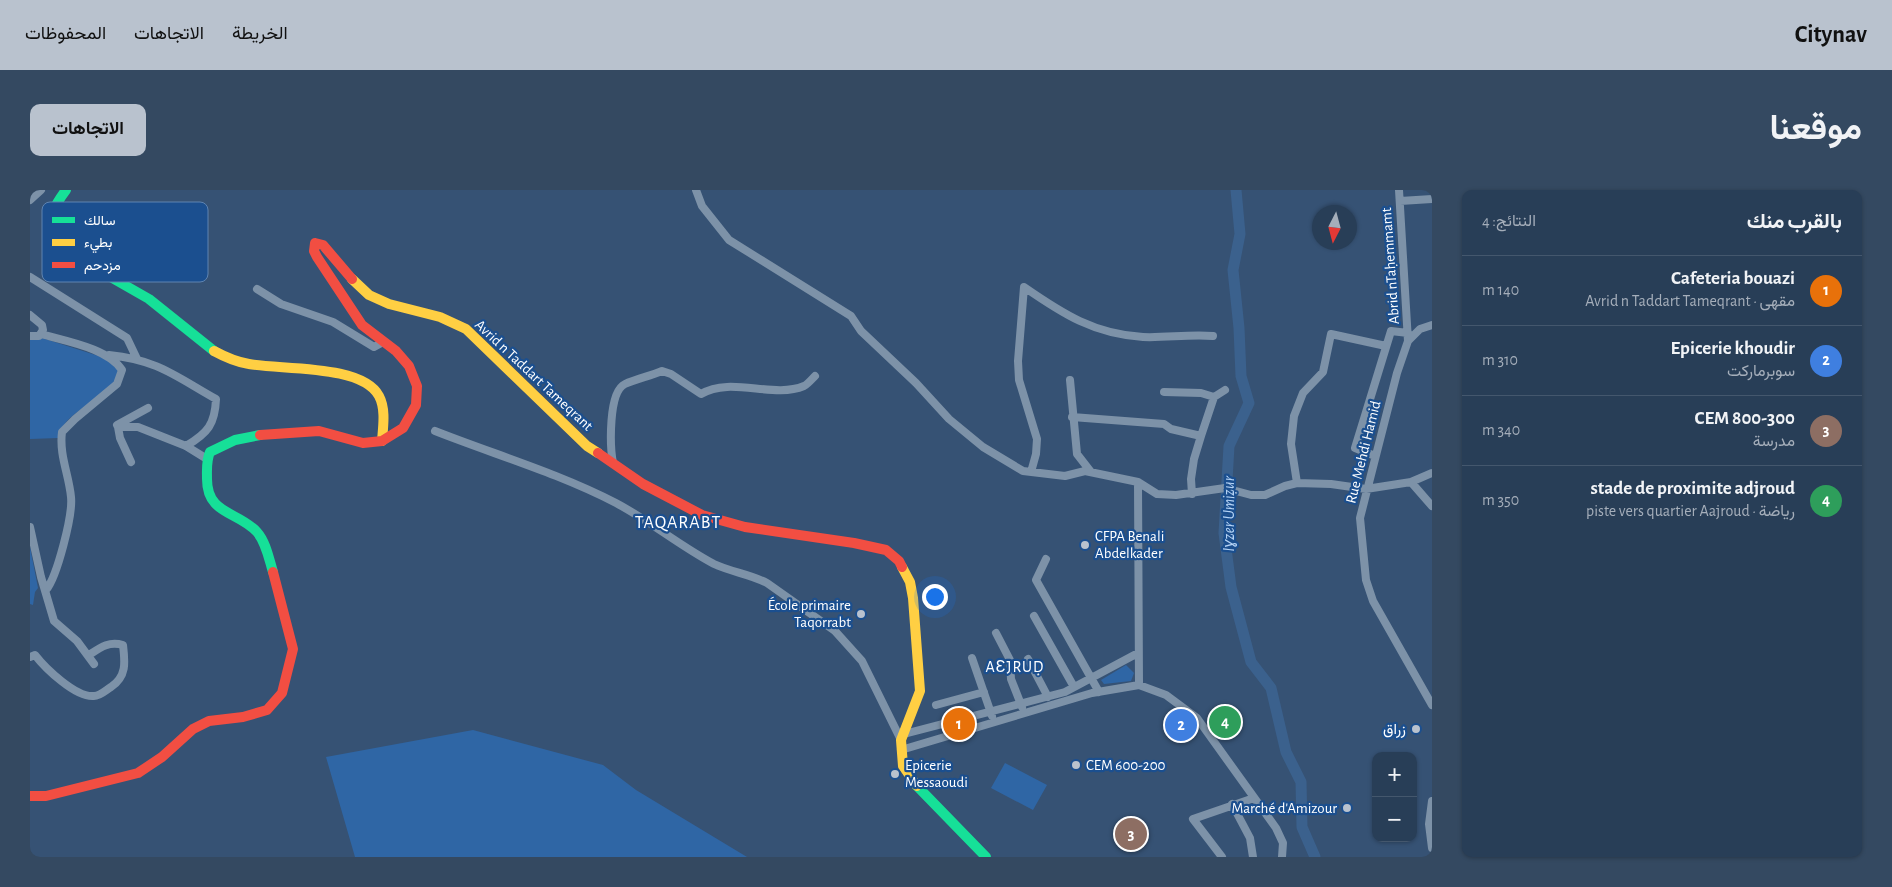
<!DOCTYPE html>
<html lang="ar">
<meta charset="utf-8">
<style>
body{margin:0;font-family:"Alegreya Sans",Vazirmatn,sans-serif;background:#344961;color:#f1f3f6;direction:rtl}
.controls{position:absolute;right:15px;bottom:15px;display:grid;overflow:hidden;border-radius:10px;box-shadow:0 1px 4px #0004}
.controls button{width:45px;height:45px;display:grid;place-items:center;padding:0;border:0;border-bottom:1px solid #44576d;background:#283e57;color:#f1f3f6;font:25px sans-serif}
.compass{position:absolute;left:1282px;top:15px;width:45px;height:45px;border-radius:50%;background:#283e57;box-shadow:0 1px 4px #0004;rotate:186deg}
.you{position:absolute;left:904px;top:406px;width:18px;height:18px;margin:-12px;border:4px solid #fff;border-radius:50%;background:#1a73e8;box-shadow:0 0 0 8px #1a73e833}
.badge{display:grid;place-items:center;width:32px;height:32px;border-radius:50%;background:#b9c2ce;color:#fff;font-size:16px;font-weight:700}
.pin{position:absolute;translate:-50% -50%;border:2px solid #fff;box-shadow:0 1px 5px #0006}
.list{margin:0;padding:0;list-style:none}
h2{display:flex;justify-content:space-between;align-items:center;height:65px;margin:0;padding:0 20px;font-size:21px}
h2 small{font-size:16px;font-weight:400;color:#a5aeba}
.list li{display:grid;grid-template-columns:32px 1fr auto;gap:15px;align-items:center;box-sizing:border-box;height:70px;padding:0 20px;border-top:1px solid #44576d}
.list b{display:block;font-size:19px;white-space:nowrap}
.list p{margin:0;font-size:16px;white-space:nowrap;color:#a5aeba}
.list em{font-size:16px;font-style:normal;color:#a5aeba}
.map{position:relative;flex:none;width:1402px;height:667px;overflow:hidden;direction:ltr;border-radius:10px}
header{display:flex;align-items:center;gap:30px;box-sizing:border-box;height:70px;padding:0 25px;background:#b9c2ce;color:#111}
header strong{font-size:24px}
nav{display:flex;gap:28px;margin-inline-start:auto;font-size:18px}
.intro{display:flex;align-items:center;justify-content:space-between;box-sizing:border-box;height:120px;padding:0 30px}
h1{margin:0;font-size:35px}
.button{padding:12px 22px;border-radius:10px;background:#b9c2ce;color:#111;font-size:18px;font-weight:700}
main{display:flex;gap:30px;padding:0 30px}
aside{flex:1;background:#283e57;border-radius:10px;box-shadow:0 1px 4px #0004}
.map>svg:first-child{display:block}
</style>
<header>
<strong>Citynav</strong>
<nav><a>الخريطة</a><a>الاتجاهات</a><a>المحفوظات</a></nav>
</header>
<div class="intro"><h1>موقعنا</h1><a class="button">الاتجاهات</a></div>
<main>
<aside>
<h2>بالقرب منك<small>النتائج: 4</small></h2>
<ul class="list">
<li><span class="badge" style="background:#e8710a">1</span><div><b>Cafeteria bouazi</b><p>مقهى · Avrid n Taddart Tameqrant</p></div><em>140 m</em></li>
<li><span class="badge" style="background:#3f7fe0">2</span><div><b>Epicerie khoudir</b><p>سوبرماركت</p></div><em>310 m</em></li>
<li><span class="badge" style="background:#8d6e63">3</span><div><b>CEM 800-300</b><p>مدرسة</p></div><em>340 m</em></li>
<li><span class="badge" style="background:#2e9e5b">4</span><div><b>stade de proximite adjroud</b><p>رياضة · piste vers quartier Aajroud</p></div><em>350 m</em></li>
</ul>
</aside>
<div class="map">
<svg width="1402" height="667" viewBox="0 0 1402 667">
<rect width="100%" height="100%" fill="#365274"/>
<path fill="#2f66a5" d="M 12,148 L 75,168 L 88,180 C 87,184 86,189 84,192 C 71,212 33,222 28,248 L 0,249 L 0,150 Z
M 0,357 L 8,398 L 5,402 L 3,415 L 0,414 Z
M 1096,475 L 1104,483 L 1101,491 L 1074,494 L 1071,490 Z
M 443,540 L 573,575 L 606,600 L 717,667 L 325,667 L 296,567 Z
M 975,573 L 1017,595 L 1003,620 L 961,598 Z"/>
<g fill="none" stroke-linecap="round" stroke-linejoin="round">
<path stroke="#3b618d" stroke-width="11" d="M 1206,0 L 1210,44 L 1203,80 L 1209,138 L 1211,186 L 1219,213 L 1199,256 L 1194,343 L 1201,397 L 1221,472 L 1241,498 L 1256,562 L 1271,592 L 1272,637 L 1285,667"/>
<path stroke="#7d92a8" stroke-width="8" d="M 666,0 L 672,16 L 699,50 L 821,126 L 831,141 L 886,193 L 919,229 L 953,257 L 993,281 L 1035,286 L 1055,281 L 1108,292 L 1127,304 L 1146,305 L 1195,298 L 1221,305 L 1235,305 L 1255,296 L 1267,293 L 1301,294 L 1336,299 L 1381,292 L 1402,283
M 1369,0 L 1378,151 L 1367,183 L 1330,328 L 1336,390 L 1343,411 L 1402,515
M 0,10 L 11,0
M 1370,11 L 1402,9
M 0,87 L 97,148 L 107,169
M 227,99 L 251,114 L 303,132 L 344,157 L 353,152
M 0,125 L 12,135 L 13,140 L 9,146 L 0,146
M 11,144 C 35,151 78,158 92,180 L 87,194 L 45,229 L 32,242 C 29,265 39,285 41,307 C 43,325 27,387 16,400
M 1378,151 L 1390,139 L 1402,135
M 79,165 C 128,170 145,186 186,209 C 185,234 178,243 156,256
M 1040,190 L 1047,264 L 1061,282
M 1134,202 L 1171,203 L 1184,207
M 1042,227 L 1134,234 L 1141,239 L 1171,246
M 88,237 L 87,235 L 118,218
M 405,241 C 466,265 528,283 586,313 C 620,331 650,356 684,374 C 701,382 720,384 737,393 L 805,441 L 832,471 L 871,550
M 1345,266 L 1325,258 L 1361,141 L 1378,143
M 101,272 L 90,248 L 88,237 L 108,237 L 156,256 L 177,269
M 583,273 C 580,257 578,202 595,194 C 606,189 620,186 632,181 L 641,184 L 671,204 C 701,186 743,209 774,196 C 778,194 782,189 785,186
M 1001,282 L 1006,264 L 1007,249 L 989,190 L 988,171 L 994,97 C 1033,124 1064,144 1113,147 C 1136,148 1159,144 1183,146
M 1108,292 L 1109,495
M 1381,292 L 1402,316
M 1267,293 L 1261,254 L 1264,226 L 1273,203 L 1293,182 L 1301,144 L 1356,156
M 1162,304 L 1161,289 L 1164,269 L 1171,246 L 1184,207 L 1195,200
M 0,337 L 11,387 L 24,431 L 47,451 L 64,474
M 1016,369 L 1006,390 L 1069,502
M 1004,426 L 1044,497
M 966,443 L 980,470 L 981,489 L 992,517
M 0,467 L 5,465 C 15,478 46,508 64,506 C 70,506 76,500 81,497 C 97,486 95,472 93,455 C 79,451 71,457 59,465
M 942,468 L 962,526
M 998,469 L 1018,507
M 1109,495 L 1136,505 L 1167,528 L 1246,638 L 1253,653 L 1252,667
M 906,515 L 954,502
M 874,544 L 1035,502 L 1108,463
M 871,560 L 1062,503 L 1109,495
M 1402,611 L 1399,634 L 1402,658
M 1202,614 L 1220,648 L 1223,667
M 1192,667 L 1163,629 L 1224,608"/>
<path stroke="#16e098" stroke-width="10" d="M 36,0 C 27,12 16,28 24,43 L 63,77 L 119,109 L 184,161
M 230,245 L 205,250 L 180,262 C 176,271 177,279 177,289 C 177,325 208,321 227,342 C 236,352 239,369 243,382
M 887,596 L 956,667"/>
<path stroke="#ffcf43" stroke-width="10" d="M 322,89 L 339,105 L 359,114 L 410,127 L 436,139 L 557,256 L 568,263
M 184,161 C 195,167 206,172 219,174 C 251,180 332,174 349,206 C 356,219 353,237 352,251
M 872,377 L 880,392 L 883,408 L 890,501 L 871,550 L 873,576 L 887,596"/>
<path stroke="#f24e42" stroke-width="10" d="M 230,245 L 289,241 L 333,253 L 352,251 L 373,238 L 386,215 L 387,196 L 379,176 L 366,161 L 332,135 L 287,67 L 284,61 L 285,53 L 293,55 L 322,89
M 568,263 L 613,294 L 672,325 L 715,337 L 824,353 L 856,360 L 869,371 L 872,377
M 0,606 L 16,606 L 108,583 L 132,567 L 163,539 L 179,531 L 213,527 L 237,520 L 252,503 L 263,459 L 243,382"/>
</g>
<g fill="#b9c2ce" stroke="#1b4f8f" stroke-width="2">
<circle cx="1055" cy="355" r="5"/>
<circle cx="831" cy="424" r="5"/>
<circle cx="1386" cy="539" r="5"/>
<circle cx="1046" cy="575" r="5"/>
<circle cx="865" cy="584" r="5"/>
<circle cx="1317" cy="618" r="5"/>
</g>
<g text-anchor="middle" stroke-width="4.5" stroke-linejoin="round" paint-order="stroke">
<g font-size="15" fill="#fff" stroke="#1b4f8f">
<text transform="translate(1360 76) rotate(-94)" y="5">Abrid nTaḥemmamt</text>
<text transform="translate(504 185) rotate(43)" y="5">Avrid n Taddart Tameqrant</text>
<text transform="translate(1333 262) rotate(-76)" y="5">Rue Mehdi Hamid</text>
</g>
<g font-size="15" fill="#fff" stroke="#1b4f8f" text-anchor="start">
<text x="1065" y="351">CFPA Benali<tspan x="1065" dy="17">Abdelkader</tspan></text>
<text x="821" y="420" text-anchor="end">École primaire<tspan x="821" dy="17">Taqorrabt</tspan></text>
<text x="1376" y="544" text-anchor="end">زراق</text>
<text x="875" y="580">Epicerie<tspan x="875" dy="17">Messaoudi</tspan></text>
<text x="1056" y="580">CEM 600-200</text>
<text x="1307" y="623" text-anchor="end">Marché d'Amizour</text>
</g>
<g font-size="16" font-style="italic" fill="#b5d3f5" stroke="#1b4f8f">
<text transform="translate(1198 324) rotate(-90)" y="6">Iɣzer Umiẓur</text>
</g>
<g font-size="16" letter-spacing="1" fill="#fff" stroke="#1b4f8f">
<text x="985" y="482">AƐJRUḌ</text>
</g>
<g font-size="18" letter-spacing="1" fill="#fff" stroke="#1b4f8f">
<text x="648" y="338">TAQARABT</text>
</g>
</g>
<rect x="12" y="12" width="166" height="80" rx="8" fill="#1b4f8f" stroke="#5f84b1" stroke-width="1"/>
<rect x="22" y="27" width="23" height="6" fill="#16e098"/>
<rect x="22" y="49" width="23" height="7" fill="#ffcf43"/>
<rect x="22" y="72" width="23" height="6" fill="#f24e42"/>
<g font-size="14" fill="#fff">
<text x="54" y="35">سالك</text>
<text x="54" y="57">بطيء</text>
<text x="54" y="80">مزدحم</text>
</g>
</svg>
<div class="controls">
<button>+</button>
<button>−</button>
</div>
<svg class="compass" viewBox="-18 -18 36 36"><path d="M0-13l5 13h-10z" fill="#e53935"/><path d="M0 13l5-13h-10z" fill="#a5aeba"/></svg>
<div class="you"></div>
<div class="pin badge" style="left:929px;top:534px;background:#e8710a">1</div>
<div class="pin badge" style="left:1151px;top:535px;background:#3f7fe0">2</div>
<div class="pin badge" style="left:1101px;top:644px;background:#8d6e63">3</div>
<div class="pin badge" style="left:1195px;top:532px;background:#2e9e5b">4</div>
</div>
</main>
